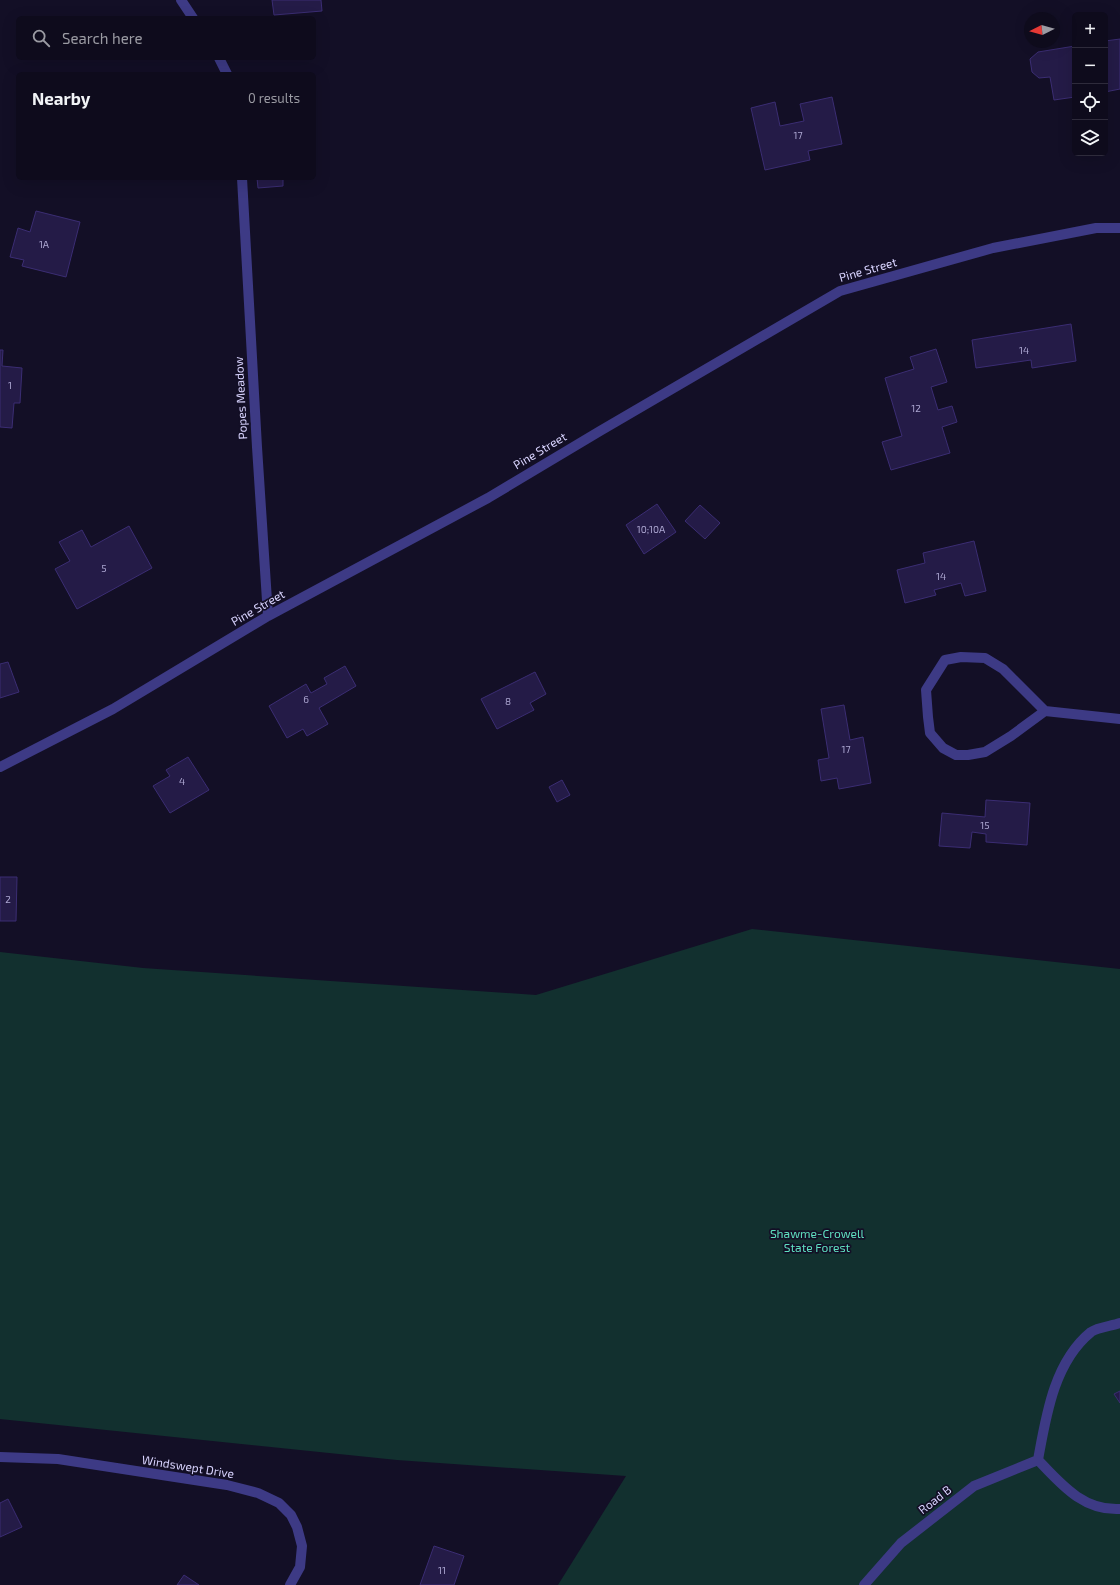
<!DOCTYPE html>
<meta charset="utf-8">
<style>
body{margin:0;font-family:"Exo 2",sans-serif;background:#171425;color:#f1f3f6}
.controls{position:absolute;right:12px;top:12px;display:grid;overflow:hidden;border-radius:6px;box-shadow:0 4px 16px #0002}
.controls button{width:36px;height:36px;display:grid;place-items:center;padding:0;border:0;border-bottom:1px solid #2e2b3b;background:#0e0b1c;color:#f1f3f6;font:20px sans-serif}
.compass{position:absolute;left:1024px;top:12px;width:36px;height:36px;border-radius:50%;background:#0e0b1c;box-shadow:0 4px 16px #0002;rotate:264deg}
.list{margin:0;padding:0;list-style:none}
h2{display:flex;justify-content:space-between;align-items:center;height:52px;margin:0;padding:0 16px;font-size:17px}
h2 small{font-size:13px;font-weight:400;color:#9b9ba3}
.icon{flex:none;width:22px;height:22px;fill:none;stroke:currentColor;stroke-width:2;stroke-linecap:round;stroke-linejoin:round}
.map{position:relative;flex:none;width:1120px;height:1585px;overflow:hidden}
.search{position:absolute;background:#0e0b1c;box-shadow:0 4px 16px #0002;left:16px;top:16px;width:300px;height:44px;display:flex;align-items:center;gap:10px;box-sizing:border-box;padding:0 14px;border-radius:6px;color:#9b9ba3;font-size:15px}
.panel{position:absolute;background:#0e0b1c;box-shadow:0 4px 16px #0002;left:16px;top:72px;width:300px;height:108px;border-radius:6px}
.map>svg:first-child{display:block}
</style>
<div class="map">
<svg width="1120" height="1585" viewBox="0 0 1120 1585">
<rect width="100%" height="100%" fill="#130f26"/>
<path fill="#12302f" d="M 752,929 L 1120,969 L 1120,1585 L 558,1585 L 626,1476 L 397,1460 L 0,1419 L 0,952 L 143,968 L 536,995 Z"/>
<path fill="#241b47" stroke="#3b2d73" d="M 272,0 L 321,0 L 322,11 L 274,15 Z
M 1120,39 L 1120,89 L 1105,92 L 1105,41 Z
M 1075,46 L 1075,97 L 1054,100 L 1050,77 L 1039,78 L 1032,72 L 1030,59 L 1038,52 Z
M 832,97 L 842,144 L 808,151 L 810,160 L 765,170 L 751,108 L 775,102 L 780,126 L 804,121 L 800,104 Z
M 257,178 L 283,178 L 283,186 L 258,188 Z
M 36,211 L 80,222 L 66,277 L 22,266 L 24,260 L 10,257 L 18,228 L 30,232 Z
M 1071,324 L 1076,361 L 1032,368 L 1031,360 L 976,368 L 972,340 Z
M 936,349 L 947,382 L 931,387 L 938,410 L 952,406 L 957,422 L 942,427 L 950,453 L 891,470 L 882,442 L 902,436 L 885,378 L 914,369 L 910,357 Z
M 0,350 L 3,350 L 2,366 L 22,368 L 20,403 L 14,403 L 12,428 L 0,427 Z
M 657,504 L 676,532 L 644,554 L 626,525 Z
M 700,505 L 720,523 L 705,539 L 685,521 Z
M 129,526 L 152,568 L 77,609 L 55,569 L 70,561 L 59,542 L 82,530 L 91,547 Z
M 974,541 L 986,591 L 965,596 L 961,583 L 934,590 L 936,595 L 905,603 L 897,570 L 925,563 L 923,553 Z
M 8,662 L 19,692 L 0,698 L 0,664 Z
M 345,666 L 356,686 L 319,708 L 328,724 L 307,736 L 303,729 L 287,738 L 269,706 L 306,684 L 311,693 L 327,684 L 324,678 Z
M 535,672 L 546,694 L 530,703 L 534,710 L 497,729 L 481,699 Z
M 844,705 L 850,740 L 863,737 L 871,783 L 839,789 L 837,778 L 821,781 L 818,760 L 829,758 L 821,709 Z
M 188,757 L 209,790 L 170,813 L 153,786 L 170,776 L 166,770 Z
M 562,780 L 570,795 L 557,802 L 549,787 Z
M 986,800 L 1030,803 L 1027,845 L 986,842 L 986,834 L 972,832 L 970,848 L 939,846 L 942,813 L 985,817 Z
M 0,877 L 17,877 L 16,921 L 0,921 Z
M 1120,1391 L 1120,1403 L 1114,1394 Z
M 8,1499 L 22,1527 L 0,1537 L 0,1503 Z
M 434,1546 L 464,1556 L 454,1585 L 420,1585 Z
M 184,1575 L 199,1585 L 177,1585 Z"/>
<g fill="none" stroke-linecap="round" stroke-linejoin="round">
<path stroke="#3d3a85" stroke-width="10" d="M 1038,1460 C 1046,1416 1054,1362 1091,1332 C 1098,1327 1112,1326 1120,1323
M 1038,1460 C 1061,1484 1083,1511 1120,1509
M 864,1585 L 901,1543 L 974,1486 L 1038,1460"/>
<path stroke="#3d3a85" stroke-width="10" d="M 181,0 L 193,18
M 219,58 L 227,74
M 242,178 L 257,447 L 268,616
M 1045,711 L 1011,736 L 985,752 L 968,755 L 956,755 L 943,748 L 930,733 L 928,717 L 926,690 L 945,660 L 961,657 L 985,658 L 1003,669 L 1045,711 L 1120,719
M 0,767 L 113,709 L 268,616 L 488,498 L 600,431 L 840,291 L 993,248 L 1096,228 L 1120,228
M 0,1457 L 58,1459 L 227,1485 L 258,1493 L 279,1503 L 291,1515 L 297,1527 L 302,1546 L 300,1567 L 290,1585"/>
</g>
<g text-anchor="middle" stroke-width="3.5" stroke-linejoin="round" paint-order="stroke">
<g font-size="10" fill="#aca6d1">
<text x="798" y="139">17</text>
<text x="44" y="248">1A</text>
<text x="1024" y="354">14</text>
<text x="10" y="389">1</text>
<text x="916" y="412">12</text>
<text x="651" y="533">10;10A</text>
<text x="104" y="572">5</text>
<text x="941" y="580">14</text>
<text x="306" y="703">6</text>
<text x="508" y="705">8</text>
<text x="846" y="753">17</text>
<text x="182" y="785">4</text>
<text x="985" y="829">15</text>
<text x="8" y="903">2</text>
<text x="442" y="1574">11</text>
</g>
<g font-size="12" fill="#d9d4ff" stroke="#130f26">
<text transform="translate(868 270) rotate(-16)" y="4">Pine Street</text>
<text transform="translate(241 398) rotate(-93)" y="4">Popes Meadow</text>
<text transform="translate(540 451) rotate(-31)" y="4">Pine Street</text>
<text transform="translate(258 608) rotate(-30)" y="4">Pine Street</text>
<text transform="translate(188 1467) rotate(9)" y="4">Windswept Drive</text>
<text transform="translate(935 1500) rotate(-38)" y="4">Road B</text>
</g>
<g font-size="12" fill="#5fe0c0" stroke="#130f26">
<text x="817" y="1238">Shawme-Crowell<tspan x="817" dy="14">State Forest</tspan></text>
</g>
</g>
</svg>
<div class="controls">
<button>+</button>
<button>−</button>
<button><svg class="icon" aria-label="locate" viewBox="0 0 24 24"><circle cx="12" cy="12" r="6"/><path d="M12 2v4M12 18v4M2 12h4M18 12h4"/></svg></button>
<button><svg class="icon" aria-label="layers" viewBox="0 0 24 24"><path d="M12 4l9 5-9 5-9-5zM3 14l9 5 9-5"/></svg></button>
</div>
<svg class="compass" viewBox="-18 -18 36 36"><path d="M0-13l5 13h-10z" fill="#e53935"/><path d="M0 13l5-13h-10z" fill="#9b9ba3"/></svg>
<div class="search"><svg class="icon" aria-label="search" viewBox="0 0 24 24"><circle cx="10" cy="10" r="6"/><path d="M15 15l6 6"/></svg>Search here</div>
<section class="panel">
<h2>Nearby<small>0 results</small></h2>
<ul class="list">
</ul>
</section>
</div>
